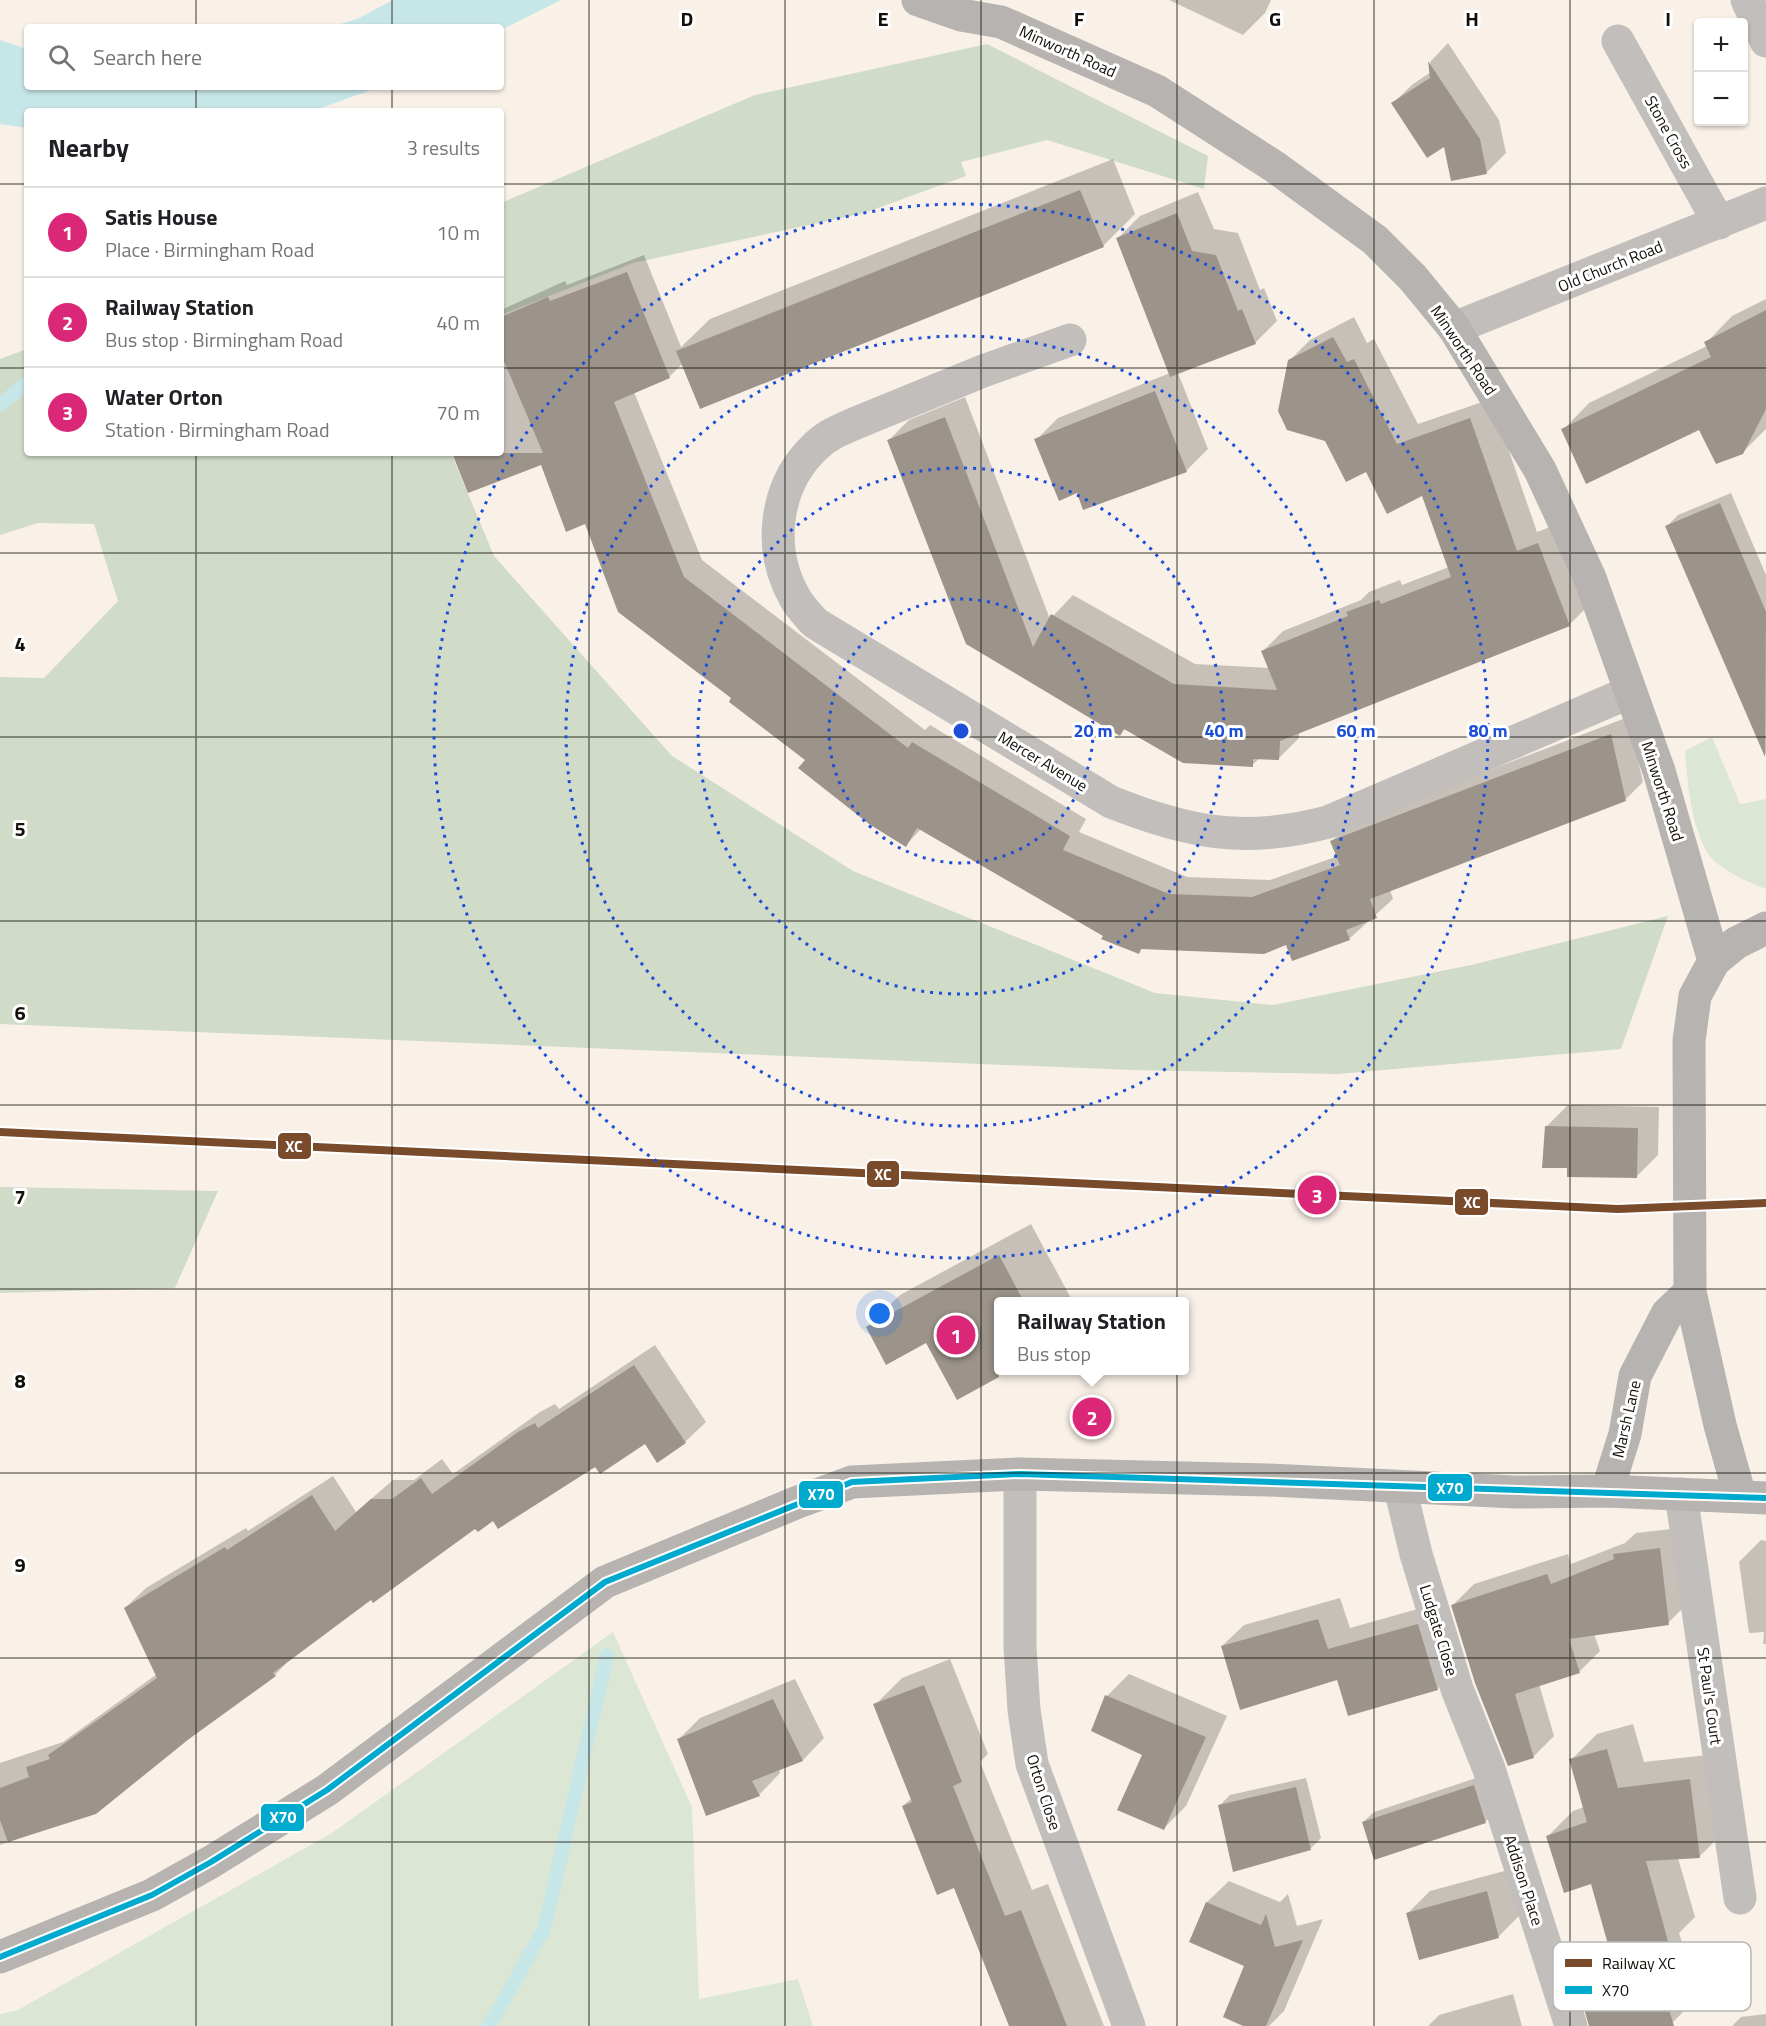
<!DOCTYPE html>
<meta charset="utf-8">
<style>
body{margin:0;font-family:"Titillium Web",sans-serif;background:#f2f2f2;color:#202124}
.controls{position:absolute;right:18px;top:18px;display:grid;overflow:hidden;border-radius:6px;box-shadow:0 2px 4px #0004}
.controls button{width:54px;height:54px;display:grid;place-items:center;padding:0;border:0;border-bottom:2px solid #e0e0e0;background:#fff;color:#202124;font:30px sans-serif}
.you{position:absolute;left:880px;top:1314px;width:21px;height:21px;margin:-15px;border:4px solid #fff;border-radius:50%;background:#1a73e8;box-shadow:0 0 0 9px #1a73e833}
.badge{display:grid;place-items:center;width:39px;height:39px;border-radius:50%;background:#db2777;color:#fff;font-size:20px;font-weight:700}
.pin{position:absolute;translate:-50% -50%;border:3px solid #fff;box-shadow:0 2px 6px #0006}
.popup{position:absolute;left:994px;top:1297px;width:195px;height:78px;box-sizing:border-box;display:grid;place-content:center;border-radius:6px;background:#fff;filter:drop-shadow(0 2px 4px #0005);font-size:20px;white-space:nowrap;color:#757577}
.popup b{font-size:22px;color:#202124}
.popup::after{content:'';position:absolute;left:50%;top:100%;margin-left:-12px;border:12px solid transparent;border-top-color:#fff}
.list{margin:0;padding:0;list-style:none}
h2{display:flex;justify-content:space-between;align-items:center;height:78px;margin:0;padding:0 24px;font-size:26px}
h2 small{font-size:20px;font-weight:400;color:#757577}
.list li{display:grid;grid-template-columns:39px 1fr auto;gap:18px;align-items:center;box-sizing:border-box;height:90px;padding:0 24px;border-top:2px solid #e0e0e0}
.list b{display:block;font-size:22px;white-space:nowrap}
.list p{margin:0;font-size:20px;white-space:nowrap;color:#757577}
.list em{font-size:20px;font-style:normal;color:#757577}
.icon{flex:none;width:33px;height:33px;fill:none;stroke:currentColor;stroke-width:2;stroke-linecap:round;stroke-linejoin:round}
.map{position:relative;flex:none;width:1766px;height:2026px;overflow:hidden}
.search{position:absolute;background:#fff;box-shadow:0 2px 4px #0004;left:24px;top:24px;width:480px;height:66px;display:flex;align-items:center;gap:15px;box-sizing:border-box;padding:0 21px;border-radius:6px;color:#757577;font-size:22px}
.panel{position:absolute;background:#fff;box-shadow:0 2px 4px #0004;left:24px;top:108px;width:480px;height:348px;border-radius:6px}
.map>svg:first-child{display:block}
</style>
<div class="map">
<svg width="1766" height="2026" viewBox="0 0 1766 2026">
<rect width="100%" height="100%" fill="#f9f1e8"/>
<path fill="#dce6d4" d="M 1712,737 L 1740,804 L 1766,799 L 1766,889 C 1748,882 1717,869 1707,852 C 1690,821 1688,785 1685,751 Z
M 613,1632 L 692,1807 L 699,1999 L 798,1979 L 813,2026 L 0,2026 L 0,2014 L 18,2010 L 332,1833 Z"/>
<path fill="#d0dbc8" d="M 987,44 L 1208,156 L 1204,189 L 1047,140 L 961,162 L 966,176 L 864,213 L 633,263 L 501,315 L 501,203 L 755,95 Z
M 27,349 L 27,453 L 451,453 L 494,556 L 672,756 L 853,871 L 1155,993 L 1273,1005 L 1471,965 L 1668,916 L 1621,1049 L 1338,1074 L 1131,1070 L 0,1024 L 0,677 L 44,678 L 118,601 L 94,524 L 38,523 L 0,535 L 0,359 Z
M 0,1187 L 218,1191 L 175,1288 L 0,1293 Z"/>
<path fill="#c7e6e8" d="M 393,0 L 561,0 L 501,30 L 501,27 L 331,27 L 357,19 Z
M 0,40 L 27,49 L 27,87 L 379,87 L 313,111 L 27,111 L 27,128 L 0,124 Z"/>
<path fill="#0003" d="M 1169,0 L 1271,0 L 1265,13 L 1243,35 Z
M 1448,43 L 1499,120 L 1506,153 L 1486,173 L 1393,103 L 1413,84 L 1431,72 L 1430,62 Z
M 1113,159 L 1135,214 L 1103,246 L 683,363 L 669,377 L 634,392 L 702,560 L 925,730 L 930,725 L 1086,819 L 1079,832 L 1187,877 L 1270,880 L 1338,856 L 1332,841 L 1349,824 L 1628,717 L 1643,782 L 1626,799 L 1390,890 L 1393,899 L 1349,939 L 1143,948 L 1138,953 L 921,829 L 906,845 L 733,698 L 586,522 L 542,464 L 454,453 L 501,453 L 501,310 L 565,281 L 567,285 L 644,255 L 681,347 L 710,319 Z
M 1198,192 L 1214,229 L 1238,233 L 1260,290 L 1264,288 L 1277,321 L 1255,343 L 1178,373 L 1208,449 L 1186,471 L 1130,493 L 1129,490 L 1078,492 L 1036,440 L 1058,418 L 1170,373 L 1118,238 L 1140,216 Z
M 1766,299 L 1766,429 L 1742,453 L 1700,429 L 1563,430 L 1589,403 L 1707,346 L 1706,343 L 1732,316 Z
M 1354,317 L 1367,343 L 1374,339 L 1418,424 L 1491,399 L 1537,532 L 1558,524 L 1590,604 L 1569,625 L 1299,732 L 1299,738 L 1278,759 L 1260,758 L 1252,765 L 1125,729 L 1120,734 L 967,643 L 889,440 L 909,420 L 965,397 L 1050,619 L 1073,595 L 1195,664 L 1270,668 L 1263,651 L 1283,631 L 1361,600 L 1369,592 L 1400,580 L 1402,585 L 1449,567 L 1423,494 L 1367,469 L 1289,361 L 1310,340 Z
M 1731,493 L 1766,575 L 1766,755 L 1667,526 L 1678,515 Z
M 1568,1105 L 1659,1107 L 1658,1155 L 1636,1177 L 1569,1167 L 1546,1127 Z
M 1031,1224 L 1073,1302 L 999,1302 L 999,1370 L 1008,1370 L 957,1398 L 927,1341 L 867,1327 L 900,1295 Z
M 655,1345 L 706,1422 L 685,1442 L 658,1461 L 645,1442 L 476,1527 L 371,1598 L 294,1655 L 275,1675 L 188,1738 L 95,1813 L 0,1845 L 0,1763 L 63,1742 L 157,1674 L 125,1608 L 146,1588 L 246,1528 L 248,1531 L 333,1476 L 356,1512 L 393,1480 L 414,1480 L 442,1459 L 453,1474 L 540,1412 L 555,1404 L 559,1409 Z
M 1680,1528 L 1689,1602 L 1668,1623 L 1594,1634 L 1600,1651 L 1579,1672 L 1539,1684 L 1554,1736 L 1533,1757 L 1453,1605 L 1474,1584 L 1568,1554 L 1571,1564 L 1625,1543 L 1636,1533 Z
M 1761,1540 L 1766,1541 L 1766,1644 L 1763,1644 L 1764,1632 L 1749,1633 L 1739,1562 Z
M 1340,1598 L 1350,1628 L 1439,1603 L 1459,1667 L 1437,1689 L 1338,1678 L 1222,1646 L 1244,1625 Z
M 950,1659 L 988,1754 L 980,1762 L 1032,1890 L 1048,1884 L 1104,2026 L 1010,2026 L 955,1886 L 903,1806 L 912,1798 L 875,1705 L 902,1678 Z
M 1129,1674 L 1227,1716 L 1186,1806 L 1164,1828 L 1144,1754 L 1107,1696 Z
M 795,1679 L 824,1738 L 803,1760 L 779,1769 L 780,1773 L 759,1795 L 679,1739 L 700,1718 Z
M 1633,1724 L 1644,1762 L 1716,1754 L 1725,1831 L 1699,1857 L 1678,1858 L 1695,1917 L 1679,1933 L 1699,1996 L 1673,2022 L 1659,2026 L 1590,2026 L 1579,1985 L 1605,1959 L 1613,1957 L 1592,1882 L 1547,1837 L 1573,1811 L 1584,1807 L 1571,1760 L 1597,1734 Z
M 1485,1775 L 1496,1811 L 1486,1821 L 1375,1858 L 1363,1822 L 1374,1812 Z
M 1306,1778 L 1321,1838 L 1311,1848 L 1234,1870 L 1219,1806 L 1230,1795 Z
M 1508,1870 L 1520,1915 L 1498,1937 L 1408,1913 L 1430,1891 Z
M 1229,1881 L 1280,1902 L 1288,1894 L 1297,1926 L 1323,1919 L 1284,2011 L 1269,2026 L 1247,2026 L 1246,1965 L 1191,1941 L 1207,1902 Z
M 1513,1994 L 1522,2026 L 1428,2026 L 1439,2015 Z
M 1766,2014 L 1766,2026 L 1732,2026 L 1741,2017 Z"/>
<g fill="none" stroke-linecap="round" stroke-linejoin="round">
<path stroke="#c7e6e8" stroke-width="14" d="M 0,405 L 27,383
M 489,2026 L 544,1929 L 607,1655"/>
</g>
<path fill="#9c948b" d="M 1428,61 L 1480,139 L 1487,174 L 1451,181 L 1444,147 L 1427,158 L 1391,103 L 1430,78 Z
M 1080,190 L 1104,247 L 700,409 L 676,351 Z
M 1177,213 L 1192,251 L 1216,255 L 1238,311 L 1242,309 L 1256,344 L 1170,377 L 1116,238 Z
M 627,272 L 670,378 L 614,402 L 684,577 L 908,748 L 912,742 L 1070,836 L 1063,850 L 1169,894 L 1252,897 L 1340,865 L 1330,841 L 1611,734 L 1626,801 L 1370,899 L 1377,918 L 1346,930 L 1350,940 L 1292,961 L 1286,945 L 1264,954 L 1141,949 L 1139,954 L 1101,939 L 1103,936 L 917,828 L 906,847 L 869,824 L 798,768 L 805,760 L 729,702 L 731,698 L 618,612 L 585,524 L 566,532 L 541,465 L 468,493 L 452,453 L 543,453 L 501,354 L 501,317 L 548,297 L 550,301 Z
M 1766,310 L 1766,409 L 1743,454 L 1716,464 L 1699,430 L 1586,484 L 1561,429 L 1711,357 L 1704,342 Z
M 1333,337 L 1347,362 L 1354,359 L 1397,444 L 1470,418 L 1517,551 L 1538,543 L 1570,626 L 1280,741 L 1279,760 L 1253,759 L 1253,767 L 1183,763 L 1124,729 L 1120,736 L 966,644 L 887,440 L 945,417 L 1033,647 L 1051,614 L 1174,684 L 1277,690 L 1261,651 L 1348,616 L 1346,612 L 1379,600 L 1381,604 L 1451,577 L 1422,496 L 1387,514 L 1366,472 L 1346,482 L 1325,441 L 1287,430 L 1278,411 L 1288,360 Z
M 1155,391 L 1187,472 L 1083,510 L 1077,493 L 1059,501 L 1034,439 Z
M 1720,503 L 1766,612 L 1765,757 L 1665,526 Z
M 1545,1126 L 1638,1128 L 1637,1178 L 1567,1177 L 1567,1168 L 1542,1168 Z
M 999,1255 L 1024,1302 L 999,1302 L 999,1377 L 957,1400 L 926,1343 L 886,1365 L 866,1327 Z
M 634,1365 L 686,1443 L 657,1463 L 645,1444 L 600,1474 L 595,1467 L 498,1529 L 493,1521 L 478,1532 L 475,1529 L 373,1603 L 371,1600 L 273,1673 L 276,1676 L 189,1739 L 96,1814 L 8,1842 L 0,1820 L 0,1788 L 29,1777 L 26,1767 L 50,1759 L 48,1755 L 157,1678 L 124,1608 L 225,1547 L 227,1550 L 312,1495 L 335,1531 L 371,1499 L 392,1499 L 421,1478 L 432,1494 L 518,1432 L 535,1423 L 538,1428 Z
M 1660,1548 L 1669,1625 L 1569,1639 L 1580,1673 L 1515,1694 L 1534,1758 L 1508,1766 L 1475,1683 L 1451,1605 L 1547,1574 L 1551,1584 L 1614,1559 L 1613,1554 Z
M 1318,1619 L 1328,1649 L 1418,1624 L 1438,1690 L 1348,1716 L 1337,1680 L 1240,1710 L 1221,1646 Z
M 924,1685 L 962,1782 L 953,1786 L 1005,1916 L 1021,1910 L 1067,2026 L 1009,2026 L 954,1888 L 937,1895 L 902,1806 L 912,1802 L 873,1704 Z
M 1105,1695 L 1206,1737 L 1164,1830 L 1117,1810 L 1142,1755 L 1091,1731 Z
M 773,1699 L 803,1761 L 752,1781 L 760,1796 L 706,1816 L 677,1739 Z
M 1607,1749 L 1618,1788 L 1690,1779 L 1700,1858 L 1646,1861 L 1669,1945 L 1651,1950 L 1674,2026 L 1589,2026 L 1577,1984 L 1616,1973 L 1591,1884 L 1564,1893 L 1546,1836 L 1587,1822 L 1569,1759 Z
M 1474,1785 L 1486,1823 L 1374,1860 L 1362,1822 Z
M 1296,1787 L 1311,1850 L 1233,1872 L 1218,1805 Z
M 1487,1891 L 1499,1938 L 1419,1960 L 1406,1913 Z
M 1206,1902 L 1261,1925 L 1266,1914 L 1275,1947 L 1303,1940 L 1266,2026 L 1243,2026 L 1223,2017 L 1244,1966 L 1189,1942 Z"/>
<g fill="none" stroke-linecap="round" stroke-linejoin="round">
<path stroke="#c1bebb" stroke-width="33" d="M 1747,0 L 1766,41
M 1618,41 L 1719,223
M 1454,328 L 1766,203
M 1070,340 L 983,371 L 856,423 C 842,429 827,435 816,446 C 774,485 767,549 795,598 C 800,607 808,615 815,623 L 1111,802 C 1189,833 1245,844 1328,822 L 1630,692
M 1020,1474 L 1020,1647 L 1024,1710 L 1032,1764 L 1129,2026
M 1400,1488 L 1416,1554 L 1457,1689 L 1489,1769 L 1571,2026
M 1681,1494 L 1740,1898"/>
<path stroke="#b7b3b0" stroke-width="33" d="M 918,0 L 961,15 L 1001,22 L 1157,91 L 1275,167 L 1375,240 L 1413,278 L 1454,328 L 1540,470 L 1590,578 L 1659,771 L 1714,961
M 1607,1491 L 1625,1434 L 1635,1376 L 1667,1314 L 1690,1292
M 1740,1496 L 1720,1425 L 1690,1292 L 1689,1041 L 1695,996 L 1714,961 L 1736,943 L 1766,928
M 0,1957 L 152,1895 L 211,1862 L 327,1790 L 605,1582 L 798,1502 L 852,1482 L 1020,1474 L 1268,1480 L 1515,1492 L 1607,1491 L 1766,1498"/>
<defs>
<path id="bus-1" d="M 0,1957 L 152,1895 L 211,1862 L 327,1790 L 605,1582 L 852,1482 L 1020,1474 L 1766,1498"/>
</defs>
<use href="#bus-1" stroke="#fff" stroke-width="10"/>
<use href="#bus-1" stroke="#00a9ce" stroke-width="6"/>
<defs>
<path id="rail-1" d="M 0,1132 L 1618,1209 L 1766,1203"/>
</defs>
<use href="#rail-1" stroke="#fff" stroke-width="12"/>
<use href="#rail-1" stroke="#7a4b2a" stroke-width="8"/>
</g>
<path fill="none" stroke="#130f0a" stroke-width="1.5" stroke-opacity="0.55" d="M 196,0 L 196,27M 392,0 L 392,27M 589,0 L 589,2026M 785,0 L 785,2026M 981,0 L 981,2026M 1177,0 L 1177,2026M 1374,0 L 1374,2026M 1570,0 L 1570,2026M 196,87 L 196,111M 392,87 L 392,111M 0,184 L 27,184M 501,184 L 1766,184M 0,368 L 27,368M 501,368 L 1766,368M 196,453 L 196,2026M 392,453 L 392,2026M 0,553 L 1766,553M 0,737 L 1766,737M 0,921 L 1766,921M 0,1105 L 1766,1105M 0,1289 L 1766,1289M 0,1473 L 1766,1473M 0,1658 L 1766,1658M 0,1842 L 1766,1842"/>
<g fill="none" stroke="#1d4ed8" stroke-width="3" stroke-dasharray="3 6">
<circle cx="961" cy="731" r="132"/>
<circle cx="961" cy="731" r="263"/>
<circle cx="961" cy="731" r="395"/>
<circle cx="961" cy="731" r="527"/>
</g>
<g text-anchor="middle" stroke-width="6" stroke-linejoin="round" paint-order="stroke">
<g font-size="16" fill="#130f0a" stroke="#fff">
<text transform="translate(1068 51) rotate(24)" y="6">Minworth Road</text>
<text transform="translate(1669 132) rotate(61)" y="6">Stone Cross</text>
<text transform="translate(1610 266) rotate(-22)" y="6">Old Church Road</text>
<text transform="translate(1464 350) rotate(56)" y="6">Minworth Road</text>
<text transform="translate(1043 761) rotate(31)" y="6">Mercer Avenue</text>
<text transform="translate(1663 791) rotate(72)" y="6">Minworth Road</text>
<text transform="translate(1626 1419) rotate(-77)" y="6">Marsh Lane</text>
<text transform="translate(1439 1630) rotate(73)" y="6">Ludgate Close</text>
<text transform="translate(1710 1696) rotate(82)" y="6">St Paul's Court</text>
<text transform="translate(1044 1792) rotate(72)" y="6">Orton Close</text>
<text transform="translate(1524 1880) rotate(72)" y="6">Addison Place</text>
</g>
</g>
<rect x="1553" y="1942" width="198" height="69" rx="9" fill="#fff" stroke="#b8b7b6" stroke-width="1.5"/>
<rect x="1565" y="1959" width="27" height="8" fill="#7a4b2a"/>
<rect x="1565" y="1986" width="27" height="8" fill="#00a9ce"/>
<g font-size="16" fill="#130f0a">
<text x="1602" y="1969">Railway XC</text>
<text x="1602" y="1996">X70</text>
</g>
<g font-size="20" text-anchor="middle" font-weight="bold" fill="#130f0a" stroke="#fff" stroke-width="6" stroke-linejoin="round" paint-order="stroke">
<text x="687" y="26">D</text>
<text x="883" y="26">E</text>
<text x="1079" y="26">F</text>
<text x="1275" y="26">G</text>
<text x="1472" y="26">H</text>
<text x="1668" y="26">I</text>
<text x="20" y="651">4</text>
<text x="20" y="836">5</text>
<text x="20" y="1020">6</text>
<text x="20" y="1204">7</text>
<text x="20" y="1388">8</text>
<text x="20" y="1572">9</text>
</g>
<circle cx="961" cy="731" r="9" fill="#1d4ed8" stroke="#fff" stroke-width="3"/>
<g font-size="18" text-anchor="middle" font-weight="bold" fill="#1d4ed8" stroke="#fff" stroke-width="6" stroke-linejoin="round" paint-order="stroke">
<text x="1093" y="737">20 m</text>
<text x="1224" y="737">40 m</text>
<text x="1356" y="737">60 m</text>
<text x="1488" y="737">80 m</text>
</g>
<g stroke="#fff" stroke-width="2">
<rect x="277" y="1132" width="35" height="28" rx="6" fill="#7a4b2a"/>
<rect x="866" y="1160" width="34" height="28" rx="6" fill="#7a4b2a"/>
<rect x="1454" y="1188" width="35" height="28" rx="6" fill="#7a4b2a"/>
<rect x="1427" y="1473" width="46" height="29" rx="6" fill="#00a9ce"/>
<rect x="798" y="1480" width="46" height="29" rx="6" fill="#00a9ce"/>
<rect x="260" y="1803" width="45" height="29" rx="6" fill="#00a9ce"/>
</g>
<g font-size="16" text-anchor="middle" font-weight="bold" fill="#fff">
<text x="294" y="1152">XC</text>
<text x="883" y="1180">XC</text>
<text x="1472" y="1208">XC</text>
<text x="1450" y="1494">X70</text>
<text x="821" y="1500">X70</text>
<text x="283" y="1823">X70</text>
</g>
</svg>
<div class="controls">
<button>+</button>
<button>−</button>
</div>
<div class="you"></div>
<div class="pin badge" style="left:956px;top:1335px">1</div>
<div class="pin badge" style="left:1092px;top:1417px">2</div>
<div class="popup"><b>Railway Station</b>Bus stop</div>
<div class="pin badge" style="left:1317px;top:1195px">3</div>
<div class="search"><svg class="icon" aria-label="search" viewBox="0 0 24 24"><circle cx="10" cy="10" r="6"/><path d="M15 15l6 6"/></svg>Search here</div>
<section class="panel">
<h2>Nearby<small>3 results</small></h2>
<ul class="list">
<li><span class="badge">1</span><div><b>Satis House</b><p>Place · Birmingham Road</p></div><em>10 m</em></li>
<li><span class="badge">2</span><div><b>Railway Station</b><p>Bus stop · Birmingham Road</p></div><em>40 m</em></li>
<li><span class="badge">3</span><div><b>Water Orton</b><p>Station · Birmingham Road</p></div><em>70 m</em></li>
</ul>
</section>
</div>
